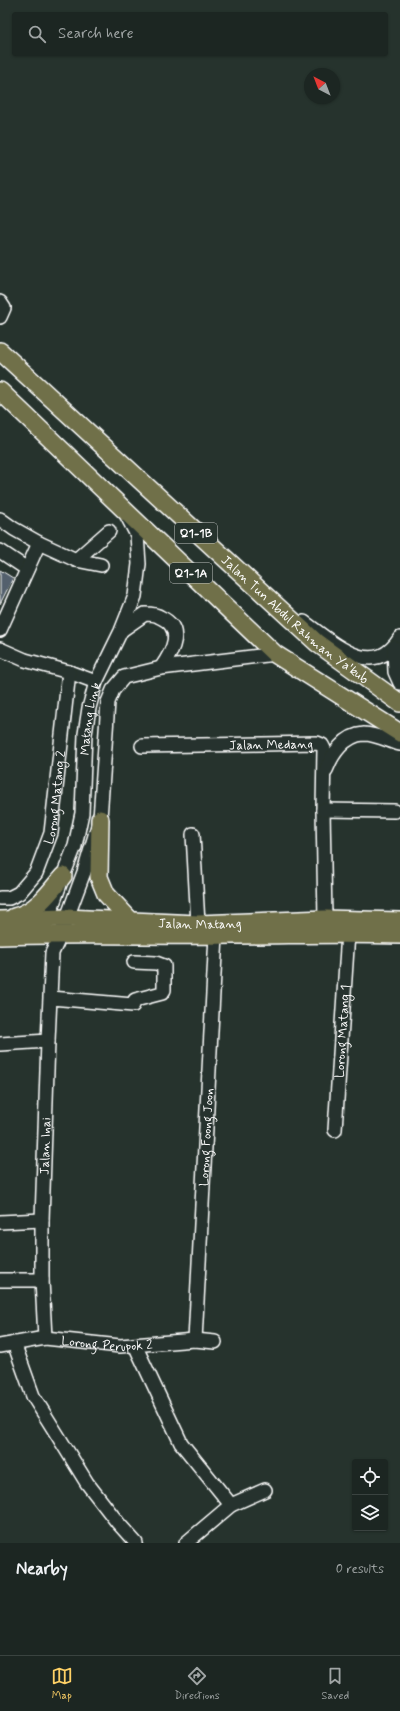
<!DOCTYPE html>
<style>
body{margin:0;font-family:Mynerve,sans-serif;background:#29322f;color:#f1f3f6}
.controls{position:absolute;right:12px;bottom:12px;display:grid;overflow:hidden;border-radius:4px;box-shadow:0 1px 3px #0004}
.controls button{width:36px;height:36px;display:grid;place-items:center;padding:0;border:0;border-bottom:1px solid #3a4340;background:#1c2622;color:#f1f3f6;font:20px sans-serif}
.compass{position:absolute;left:304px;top:68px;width:36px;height:36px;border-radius:50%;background:#1c2622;box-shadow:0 1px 3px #0004;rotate:318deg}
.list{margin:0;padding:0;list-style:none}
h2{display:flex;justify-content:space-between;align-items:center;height:52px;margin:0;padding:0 16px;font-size:17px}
h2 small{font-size:13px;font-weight:400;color:#a0a5a5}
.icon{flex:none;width:22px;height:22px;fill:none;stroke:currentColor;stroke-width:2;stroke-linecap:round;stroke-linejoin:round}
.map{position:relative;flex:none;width:400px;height:1543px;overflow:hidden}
.search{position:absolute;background:#1c2622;box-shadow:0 1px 3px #0004;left:12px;right:12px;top:12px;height:44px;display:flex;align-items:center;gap:10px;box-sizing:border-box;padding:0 14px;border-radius:4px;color:#a0a5a5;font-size:15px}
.sheet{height:112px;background:#1c2622}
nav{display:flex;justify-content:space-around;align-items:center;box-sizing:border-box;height:56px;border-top:1px solid #3a4340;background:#1c2622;font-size:11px;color:#a0a5a5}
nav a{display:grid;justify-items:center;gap:2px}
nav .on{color:#ffd166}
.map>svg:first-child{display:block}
</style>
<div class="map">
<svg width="400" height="1543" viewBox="0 0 400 1543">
<rect width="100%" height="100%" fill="#26332d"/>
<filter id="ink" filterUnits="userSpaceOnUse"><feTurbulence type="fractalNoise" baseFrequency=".025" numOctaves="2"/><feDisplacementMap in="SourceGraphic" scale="8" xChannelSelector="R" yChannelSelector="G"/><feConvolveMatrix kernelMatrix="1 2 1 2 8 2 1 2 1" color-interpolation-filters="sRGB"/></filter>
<g filter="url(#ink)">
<path fill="#52616d" stroke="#fff" d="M 0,570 L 13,578 L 0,604 Z"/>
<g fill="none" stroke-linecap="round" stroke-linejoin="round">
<defs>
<g id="minor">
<path d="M 0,302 L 4,308 L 0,317"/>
<path d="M 0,519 L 14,529 L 39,543 L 76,560 L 101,565"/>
<path d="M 0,551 L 27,569"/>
<path d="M 76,560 L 109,531"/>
<path d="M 304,622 C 332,642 373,682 400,638"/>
<path d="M 0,630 L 39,543"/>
<path d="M 122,630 L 145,614 C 149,614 156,614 160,617 C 185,628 173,651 161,668"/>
<path d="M 394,647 L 395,672 L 400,683"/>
<path d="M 0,649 L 25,660 L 69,672 L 96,682"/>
<path id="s1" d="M 142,746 L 317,743 L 322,745 L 324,749 L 323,810 L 325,919"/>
<path d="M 326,770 C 332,754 345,735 364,734 C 376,734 389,741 400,744"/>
<path d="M 323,810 L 395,811"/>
<path d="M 193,834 L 198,924"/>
<path id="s2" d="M 0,898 L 9,898 L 19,893 L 36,873 L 51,833 L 69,672"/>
<path id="s3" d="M 45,926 L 63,876 L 75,846 L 82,813 L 85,734 L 89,708 L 96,682 L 121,631 L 135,596 L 139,564 L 137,535 L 127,516"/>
<path d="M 51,998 L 133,1005 L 135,1000 L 162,993 L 164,990 L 164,966 L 156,963 L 134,962"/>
<path d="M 0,1044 L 48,1041"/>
<path id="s4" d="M 335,1130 L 348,933"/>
<path d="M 0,1222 L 42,1220"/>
<path d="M 0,1280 L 42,1280"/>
<path id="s5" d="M 45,1338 L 42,1280 L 42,1220 L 48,1041 L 52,953 L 61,934 L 84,872 L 100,819 L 108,702 L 113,690 L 124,677 L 161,668 L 275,654"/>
<path id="s6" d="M 195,1340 L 216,935"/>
<path d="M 14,1343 L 33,1396 L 58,1436 L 87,1483 L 118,1523 L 136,1543"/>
<path d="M 135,1345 L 181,1443 L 231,1505"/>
<path id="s7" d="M 0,1346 L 45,1338 L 120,1346 L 195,1340 L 215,1342"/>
<path d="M 186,1543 L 231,1505 L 265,1490"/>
</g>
<g id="major">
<path id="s8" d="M 0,351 L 317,643 L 400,703"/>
<path d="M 0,391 L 275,654 L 400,733"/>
<path d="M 100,819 L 99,877 L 106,894 L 132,922"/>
<path d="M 14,917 C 36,912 50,892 63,876"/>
<path id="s9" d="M 0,920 L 66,918 L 198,924 L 325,919 L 400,921"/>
<path d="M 0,936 C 78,933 156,936 233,935 C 289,935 344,933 400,935"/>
</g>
</defs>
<use href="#minor" stroke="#fff" stroke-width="16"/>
<use href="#major" stroke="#fff" stroke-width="20"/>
<use href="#minor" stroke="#26332d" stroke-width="13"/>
<use href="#major" stroke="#70704a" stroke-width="17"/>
</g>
</g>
<g text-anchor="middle" stroke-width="3" stroke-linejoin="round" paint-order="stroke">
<g fill="#26332d" stroke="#bec2c0" stroke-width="1">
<rect x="175" y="523" width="42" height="20" rx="3"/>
<rect x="170" y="563" width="42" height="20" rx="3"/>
</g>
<g font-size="12" font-weight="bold" fill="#fff">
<text x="196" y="537">Q1-1B</text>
<text x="191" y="577">Q1-1A</text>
</g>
<g font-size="13" fill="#fff" stroke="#26332d">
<text dy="5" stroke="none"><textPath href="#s8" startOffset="399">Jalan Tun Abdul Rahman Ya'kub</textPath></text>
<text dy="5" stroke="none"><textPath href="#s3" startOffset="214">Matang Link</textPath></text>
<text dy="5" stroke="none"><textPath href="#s1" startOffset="129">Jalan Medang</textPath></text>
<text dy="5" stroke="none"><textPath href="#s2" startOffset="125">Lorong Matang 2</textPath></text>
<text dy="5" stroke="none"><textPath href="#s9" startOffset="200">Jalan Matang</textPath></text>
<text dy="5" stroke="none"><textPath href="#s4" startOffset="99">Lorong Matang 1</textPath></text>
<text dy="5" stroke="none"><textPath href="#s6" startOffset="203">Lorong Foong Joon</textPath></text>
<text dy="5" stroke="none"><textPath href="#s5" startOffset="192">Jalan Inai</textPath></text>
<text dy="5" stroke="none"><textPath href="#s7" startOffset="108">Lorong Perupok 2</textPath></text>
</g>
</g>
</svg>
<div class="controls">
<button><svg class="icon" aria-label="locate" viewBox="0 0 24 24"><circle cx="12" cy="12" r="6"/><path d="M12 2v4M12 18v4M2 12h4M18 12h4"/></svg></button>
<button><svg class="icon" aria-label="layers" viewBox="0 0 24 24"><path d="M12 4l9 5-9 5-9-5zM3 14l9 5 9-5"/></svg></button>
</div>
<svg class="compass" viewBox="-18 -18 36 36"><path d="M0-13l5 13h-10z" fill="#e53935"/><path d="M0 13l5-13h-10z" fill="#a0a5a5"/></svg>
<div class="search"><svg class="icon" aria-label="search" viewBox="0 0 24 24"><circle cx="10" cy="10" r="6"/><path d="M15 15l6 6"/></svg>Search here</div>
</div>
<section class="sheet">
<h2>Nearby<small>0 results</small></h2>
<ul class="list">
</ul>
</section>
<nav>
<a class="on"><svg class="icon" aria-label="map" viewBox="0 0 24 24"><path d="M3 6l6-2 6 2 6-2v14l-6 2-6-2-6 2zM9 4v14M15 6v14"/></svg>Map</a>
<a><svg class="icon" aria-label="directions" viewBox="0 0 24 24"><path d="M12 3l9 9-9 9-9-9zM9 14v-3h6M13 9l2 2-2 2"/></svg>Directions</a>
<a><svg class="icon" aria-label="saved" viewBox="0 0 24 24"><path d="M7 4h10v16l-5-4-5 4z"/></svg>Saved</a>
</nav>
